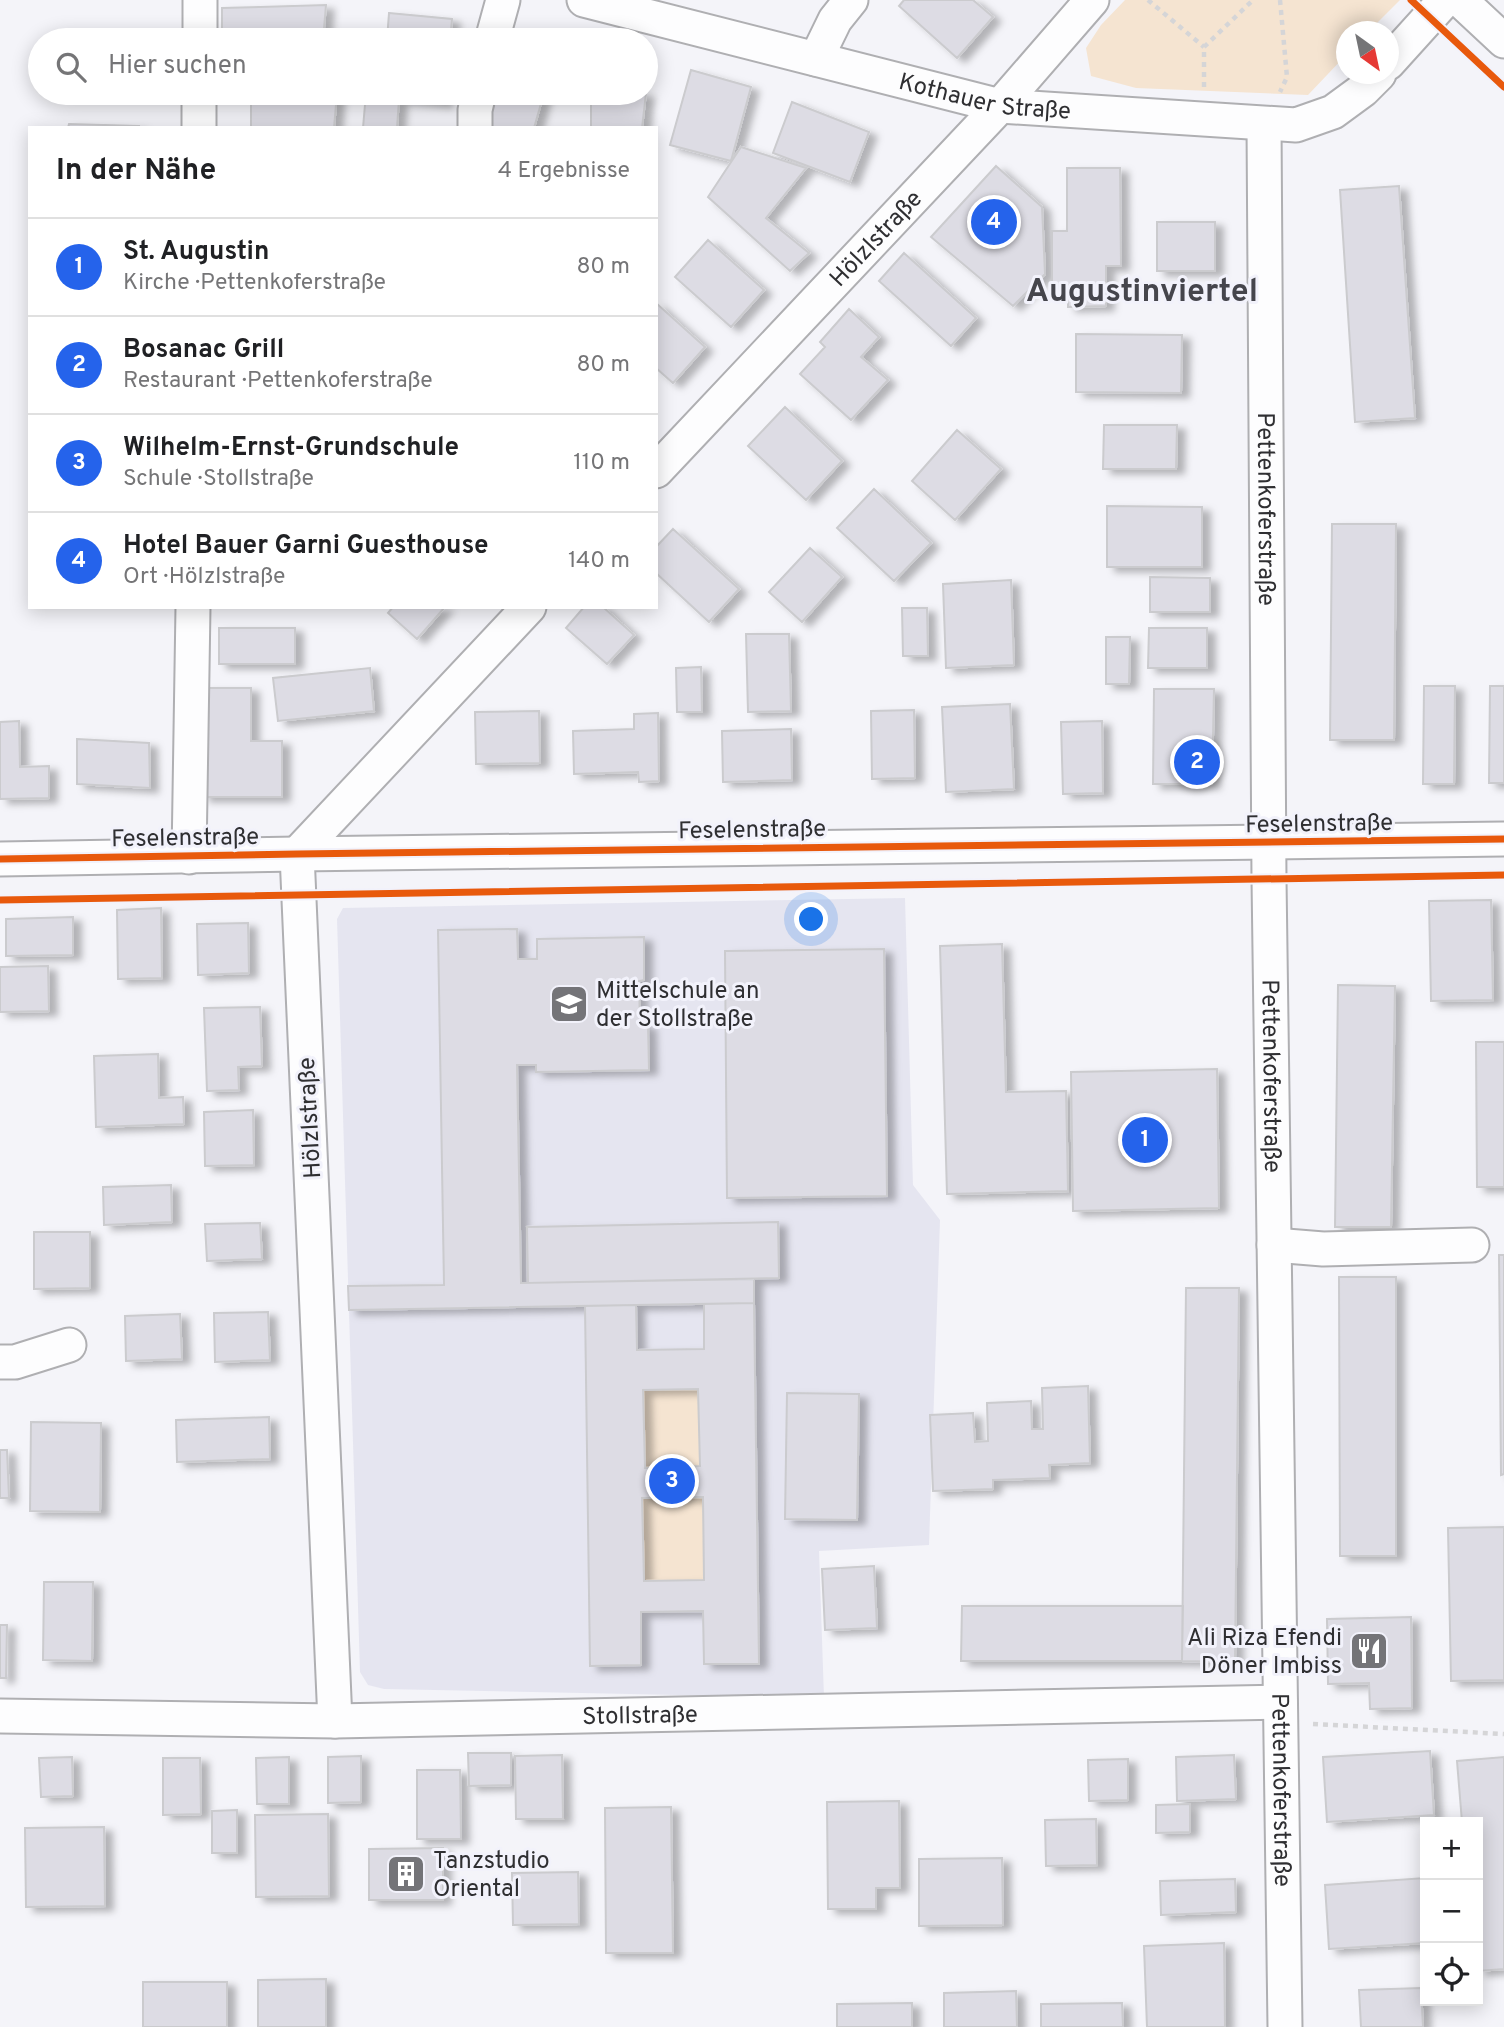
<!DOCTYPE html>
<html lang="de">
<meta charset="utf-8">
<style>
body{margin:0;font-family:Overpass,sans-serif;background:#f2f2f2;color:#202124}
.controls{position:absolute;right:21px;bottom:21px;display:grid;overflow:hidden;border-radius:0px;box-shadow:0 4px 18px #0003}
.controls button{width:63px;height:63px;display:grid;place-items:center;padding:0;border:0;border-bottom:2px solid #e0e0e0;background:#fff;color:#202124;font:35px sans-serif}
.compass{position:absolute;left:1336px;top:21px;width:63px;height:63px;border-radius:50%;background:#fff;box-shadow:0 4px 18px #0003;rotate:147deg}
.you{position:absolute;left:812px;top:920px;width:24px;height:24px;margin:-18px;border:5px solid #fff;border-radius:50%;background:#1a73e8;box-shadow:0 0 0 10px #1a73e833}
.badge{display:grid;place-items:center;width:46px;height:46px;border-radius:50%;background:#2563eb;color:#fff;font-size:23px;font-weight:700}
.pin{position:absolute;translate:-50% -50%;border:4px solid #fff;box-shadow:0 2px 7px #0006}
.list{margin:0;padding:0;list-style:none}
h2{display:flex;justify-content:space-between;align-items:center;height:91px;margin:0;padding:0 28px;font-size:30px}
h2 small{font-size:23px;font-weight:400;color:#757577}
.list li{display:grid;grid-template-columns:46px 1fr auto;gap:21px;align-items:center;box-sizing:border-box;height:98px;padding:0 28px;border-top:2px solid #e0e0e0}
.list b{display:block;font-size:26px;white-space:nowrap}
.list p{margin:0;font-size:23px;white-space:nowrap;color:#757577}
.list em{font-size:23px;font-style:normal;color:#757577}
.icon{flex:none;width:38px;height:38px;fill:none;stroke:currentColor;stroke-width:2;stroke-linecap:round;stroke-linejoin:round}
.map{position:relative;flex:none;width:1504px;height:2027px;overflow:hidden}
.search{position:absolute;background:#fff;box-shadow:0 4px 18px #0003;left:28px;top:28px;width:630px;height:77px;display:flex;align-items:center;gap:18px;box-sizing:border-box;padding:0 24px;border-radius:38px;color:#757577;font-size:26px}
.panel{position:absolute;background:#fff;box-shadow:0 4px 18px #0003;left:28px;top:126px;width:630px;height:483px;border-radius:0px}
.map>svg:first-child{display:block}
</style>
<div class="map">
<svg width="1504" height="2027" viewBox="0 0 1504 2027">
<defs>
<filter id="shadow"><feDropShadow dx="8" dy="4.5" stdDeviation="3.5" flood-color="#0004"/></filter>
</defs>
<rect width="100%" height="100%" fill="#f4f4f9"/>
<path fill="#e5e5f0" d="M 905,898 L 913,1185 L 940,1220 L 929,1545 L 819,1551 L 824,1698 L 384,1689 L 368,1685 L 360,1672 L 337,919 L 343,908 Z"/>
<path fill="#f5e4d1" d="M 1125,0 L 1400,0 L 1369,31 L 1346,32 L 1346,55 L 1308,95 L 1136,88 L 1091,76 L 1086,48 L 1101,25 Z
M 698,1389 L 700,1466 L 645,1468 L 643,1390 Z
M 703,1497 L 704,1580 L 644,1581 L 642,1498 Z"/>
<path fill="#dddce4" stroke="#cbcbce" stroke-width="2" fill-rule="evenodd" filter="url(#shadow)" d="M 904,0 L 973,0 L 993,17 L 957,58 L 899,6 Z
M 326,5 L 323,40 L 222,40 L 222,8 Z
M 389,13 L 452,19 L 450,40 L 387,40 Z
M 691,70 L 751,87 L 731,161 L 670,145 Z
M 251,93 L 337,93 L 334,128 L 251,128 Z
M 366,93 L 445,93 L 444,103 L 399,99 L 397,128 L 363,128 Z
M 496,93 L 544,93 L 534,128 L 486,128 Z
M 591,93 L 646,93 L 642,128 L 591,128 Z
M 792,102 L 869,132 L 850,182 L 773,153 Z
M 69,124 L 139,126 L 139,128 L 68,128 Z
M 741,147 L 806,168 L 766,218 L 809,253 L 790,271 L 708,197 Z
M 996,166 L 1042,207 L 1045,274 L 1013,306 L 931,237 Z
M 1067,168 L 1120,168 L 1121,266 L 1106,266 L 1106,306 L 1068,307 L 1068,285 L 1052,285 L 1052,231 L 1067,231 Z
M 1399,186 L 1415,418 L 1355,422 L 1340,190 Z
M 1157,222 L 1215,222 L 1215,271 L 1157,271 Z
M 708,240 L 764,290 L 731,327 L 675,277 Z
M 904,253 L 976,318 L 951,346 L 879,281 Z
M 656,303 L 705,347 L 673,383 L 656,368 Z
M 849,309 L 879,337 L 861,357 L 888,380 L 851,420 L 800,374 L 825,347 L 820,342 Z
M 1076,334 L 1182,335 L 1181,393 L 1076,392 Z
M 785,407 L 842,461 L 806,500 L 748,446 Z
M 1104,425 L 1177,425 L 1176,469 L 1103,469 Z
M 957,430 L 1001,469 L 955,520 L 912,481 Z
M 874,489 L 931,543 L 894,581 L 837,528 Z
M 1107,506 L 1202,507 L 1202,567 L 1107,567 Z
M 1332,524 L 1396,524 L 1394,740 L 1330,740 Z
M 673,529 L 739,589 L 709,622 L 656,573 L 656,547 Z
M 810,548 L 842,577 L 802,622 L 769,592 Z
M 1150,577 L 1210,578 L 1210,612 L 1150,612 Z
M 1011,580 L 1014,665 L 946,668 L 943,584 Z
M 393,607 L 445,607 L 417,639 L 388,613 Z
M 584,607 L 603,607 L 634,635 L 607,664 L 566,628 Z
M 902,608 L 927,608 L 928,656 L 903,656 Z
M 219,628 L 295,628 L 295,664 L 219,664 Z
M 1149,628 L 1207,628 L 1207,668 L 1148,668 Z
M 746,634 L 789,634 L 791,711 L 748,712 Z
M 1106,637 L 1130,637 L 1129,684 L 1106,684 Z
M 701,667 L 702,712 L 677,712 L 676,668 Z
M 370,668 L 374,711 L 278,721 L 273,678 Z
M 1424,686 L 1455,686 L 1454,784 L 1423,784 Z
M 1490,686 L 1504,686 L 1504,783 L 1489,783 Z
M 203,688 L 251,688 L 251,741 L 282,741 L 282,797 L 202,797 Z
M 1154,689 L 1214,689 L 1212,784 L 1153,784 Z
M 1010,704 L 1014,789 L 946,792 L 942,707 Z
M 914,710 L 915,778 L 872,779 L 871,711 Z
M 539,711 L 540,763 L 476,764 L 475,712 Z
M 658,713 L 659,781 L 639,782 L 638,772 L 574,774 L 573,731 L 634,729 L 634,714 Z
M 19,721 L 20,767 L 49,766 L 49,798 L 0,799 L 0,722 Z
M 1102,721 L 1103,793 L 1063,794 L 1061,722 Z
M 791,729 L 792,780 L 723,782 L 722,731 Z
M 77,739 L 149,743 L 150,788 L 77,784 Z
M 1491,900 L 1493,1000 L 1431,1001 L 1429,901 Z
M 161,908 L 162,978 L 118,979 L 117,910 Z
M 73,917 L 73,955 L 6,956 L 6,919 Z
M 248,923 L 249,973 L 198,975 L 197,924 Z
M 517,929 L 518,959 L 537,959 L 537,939 L 644,937 L 644,980 L 639,981 L 640,1025 L 648,1025 L 649,1070 L 536,1072 L 536,1065 L 517,1065 L 521,1283 L 754,1279 L 754,1303 L 349,1310 L 348,1286 L 444,1285 L 438,930 Z
M 1002,944 L 1006,1092 L 1066,1091 L 1068,1191 L 947,1194 L 940,946 Z
M 884,949 L 887,1196 L 727,1198 L 725,951 Z
M 48,966 L 49,1011 L 0,1012 L 0,967 Z
M 1338,985 L 1395,986 L 1391,1227 L 1335,1227 Z
M 260,1007 L 262,1066 L 238,1067 L 239,1090 L 207,1091 L 204,1008 Z
M 1476,1042 L 1504,1042 L 1504,1187 L 1477,1187 Z
M 158,1054 L 159,1098 L 183,1097 L 184,1124 L 96,1127 L 94,1056 Z
M 1217,1069 L 1219,1208 L 1073,1211 L 1071,1072 Z
M 253,1110 L 254,1165 L 205,1166 L 204,1112 Z
M 171,1185 L 172,1222 L 104,1225 L 103,1187 Z
M 778,1222 L 779,1278 L 528,1283 L 527,1227 Z
M 260,1223 L 262,1259 L 207,1261 L 205,1224 Z
M 34,1232 L 90,1232 L 90,1288 L 34,1289 Z
M 1499,1255 L 1504,1255 L 1504,1474 L 1501,1475 Z
M 1339,1277 L 1396,1277 L 1396,1556 L 1340,1556 Z
M 1186,1288 L 1239,1288 L 1235,1662 L 1182,1661 Z
M 754,1303 L 759,1664 L 704,1664 L 703,1611 L 641,1612 L 641,1665 L 590,1666 L 585,1306 L 636,1305 L 637,1350 L 704,1349 L 704,1304 ZM 698,1389 L 700,1466 L 645,1468 L 643,1390 ZM 703,1497 L 704,1580 L 644,1581 L 642,1498 Z
M 268,1312 L 270,1360 L 215,1362 L 214,1313 Z
M 180,1314 L 182,1359 L 126,1361 L 125,1316 Z
M 1088,1386 L 1090,1463 L 1049,1465 L 1050,1478 L 993,1480 L 993,1489 L 933,1491 L 930,1415 L 973,1413 L 975,1442 L 988,1441 L 987,1403 L 1031,1401 L 1032,1429 L 1043,1429 L 1042,1388 Z
M 787,1393 L 859,1394 L 857,1520 L 785,1519 Z
M 269,1417 L 270,1459 L 177,1462 L 176,1420 Z
M 31,1422 L 101,1423 L 100,1512 L 30,1511 Z
M 0,1450 L 7,1450 L 9,1498 L 0,1498 Z
M 1504,1527 L 1504,1680 L 1451,1681 L 1448,1528 Z
M 874,1566 L 877,1628 L 825,1630 L 822,1569 Z
M 44,1582 L 93,1582 L 92,1661 L 43,1660 Z
M 962,1606 L 1183,1606 L 1182,1661 L 961,1661 Z
M 1411,1617 L 1412,1708 L 1370,1709 L 1369,1683 L 1328,1684 L 1327,1619 Z
M 0,1625 L 7,1625 L 6,1678 L 0,1678 Z
M 1430,1751 L 1434,1815 L 1327,1822 L 1323,1757 Z
M 468,1753 L 511,1753 L 511,1785 L 469,1786 Z
M 562,1755 L 563,1819 L 516,1819 L 515,1756 Z
M 1234,1755 L 1236,1799 L 1177,1801 L 1176,1757 Z
M 361,1756 L 361,1802 L 328,1803 L 328,1757 Z
M 72,1757 L 73,1796 L 41,1797 L 39,1758 Z
M 289,1757 L 289,1804 L 257,1804 L 256,1758 Z
M 1504,1757 L 1504,1969 L 1478,1971 L 1478,1822 L 1462,1822 L 1457,1761 Z
M 163,1758 L 200,1758 L 201,1814 L 163,1815 Z
M 1128,1759 L 1128,1800 L 1089,1801 L 1088,1760 Z
M 417,1770 L 460,1770 L 461,1839 L 417,1839 Z
M 899,1801 L 900,1888 L 876,1888 L 876,1909 L 828,1909 L 827,1802 Z
M 1190,1804 L 1190,1832 L 1156,1833 L 1156,1805 Z
M 671,1807 L 673,1953 L 606,1953 L 605,1808 Z
M 237,1810 L 237,1853 L 212,1853 L 212,1811 Z
M 328,1814 L 329,1896 L 256,1897 L 255,1815 Z
M 1096,1819 L 1097,1865 L 1046,1866 L 1045,1820 Z
M 104,1827 L 105,1906 L 26,1907 L 25,1828 Z
M 443,1848 L 443,1900 L 369,1900 L 369,1849 Z
M 1002,1858 L 1003,1925 L 919,1926 L 919,1859 Z
M 578,1872 L 579,1924 L 513,1925 L 512,1873 Z
M 1425,1878 L 1425,1943 L 1329,1949 L 1325,1885 Z
M 1235,1879 L 1236,1912 L 1161,1915 L 1160,1881 Z
M 1224,1943 L 1225,2027 L 1147,2027 L 1144,1946 Z
M 326,1979 L 326,2027 L 258,2027 L 258,1980 Z
M 143,1982 L 227,1982 L 227,2027 L 143,2027 Z
M 1421,1988 L 1423,2027 L 1361,2027 L 1359,1990 Z
M 1016,1991 L 1017,2027 L 944,2027 L 944,1993 Z
M 912,2003 L 912,2027 L 837,2027 L 837,2004 Z
M 1122,2003 L 1123,2027 L 1041,2027 L 1041,2004 Z"/>
<g fill="none" stroke-linecap="round" stroke-linejoin="round">
<defs>
<g id="minor">
<path id="s1" d="M 584,0 L 1000,106 L 1296,125 L 1333,112 L 1363,90 L 1379,74"/>
<path d="M 1460,0 L 1504,41"/>
<path d="M 200,40 L 200,0"/>
<path d="M 492,40 L 503,0"/>
<path d="M 816,59 L 835,20 L 851,0"/>
<path d="M 1388,63 L 1445,0"/>
<path id="s2" d="M 1264,124 L 1269,879 L 1285,2027"/>
<path d="M 199,128 L 199,93"/>
<path d="M 475,128 L 475,110 L 479,93"/>
<path id="s3" d="M 656,471 L 1000,106 L 1092,0"/>
<path d="M 189,857 L 193,607"/>
<path d="M 0,859 L 297,854 L 1504,839"/>
<path d="M 1274,1245 L 1323,1249 L 1472,1245"/>
<path d="M 0,1362 L 15,1362 L 69,1345"/>
<path id="s4" d="M 0,1716 L 335,1721 L 1280,1702"/>
<path d="M 335,1721 L 297,854 L 529,607"/>
</g>
</defs>
<use href="#minor" stroke="#afafb2" stroke-width="37"/>
<path stroke="#d5d5d7" stroke-width="4.5" stroke-dasharray="5 5" stroke-linecap="butt" d="M 1148,0 L 1204,47
M 1280,0 L 1287,77 L 1280,92
M 1204,87 L 1204,47 L 1253,0
M 1313,1724 L 1504,1734"/>
<use href="#minor" stroke="#fdfdfe" stroke-width="33"/>
<defs>
<path id="cycleway" d="M 1411,0 L 1504,87
M 0,859 L 297,854 L 1504,839
M 0,900 L 1504,875"/>
</defs>
<use href="#cycleway" stroke="#f2f2fb" stroke-width="11"/>
<use href="#cycleway" stroke="#e8590c" stroke-width="7"/>
</g>
<defs>
<symbol id="university-square" viewBox="-11 -11 22 22"><rect x="-9" y="-9" width="18" height="18" rx="4" fill="#747478" stroke="#f2f2fb"/><path d="M0-5L7-2L0 1L-7-2ZM-4 1L0 2.5L4 1V4Q0 6-4 4Z" fill="#fff"/></symbol>
<symbol id="restaurant-square" viewBox="-11 -11 22 22"><rect x="-9" y="-9" width="18" height="18" rx="4" fill="#747478" stroke="#f2f2fb"/><path d="M-5-6h1v4h1v-4h1v4h1v-4h1v5L-1.5 .5V6h-2V.5L-5-1ZM5-6V6H3V1.5H1.5Q1.5-4 5-6Z" fill="#fff"/></symbol>
<symbol id="building-square" viewBox="-11 -11 22 22"><rect x="-9" y="-9" width="18" height="18" rx="4" fill="#747478" stroke="#f2f2fb"/><path d="M-4-6H4V6H1V3H-1V6H-4ZM-2.5-4.3h1.7v1.8h-1.7ZM.8-4.3h1.7v1.8H.8ZM-2.5-1h1.7V.8h-1.7ZM.8-1h1.7V.8H.8Z" fill="#fff"/></symbol>
</defs>
<g fill-rule="evenodd">
<use href="#university-square" x="547" y="982" width="44" height="44"/>
<use href="#restaurant-square" x="1347" y="1629" width="44" height="44"/>
<use href="#building-square" x="384" y="1852" width="44" height="44"/>
</g>
<g text-anchor="middle" stroke-width="6" stroke-linejoin="round" paint-order="stroke">
<g font-size="24" fill="#2f2f32" stroke="#f2f2fb">
<text dy="8" stroke="none"><textPath href="#s1" startOffset="413">Kothauer Straße</textPath></text>
<text dy="8" stroke="none"><textPath href="#s3" startOffset="320">Hölzlstraße</textPath></text>
<text dy="8" stroke="none"><textPath href="#s2" startOffset="385">Pettenkoferstraße</textPath></text>
<text transform="translate(1319 823) rotate(-1)" y="8">Feselenstraße</text>
<text transform="translate(752 829) rotate(-1)" y="8">Feselenstraße</text>
<text transform="translate(185 837) rotate(-1)" y="8">Feselenstraße</text>
<text dy="8" stroke="none"><textPath href="#s2" startOffset="952">Pettenkoferstraße</textPath></text>
<text transform="translate(309 1118) rotate(-93)" y="8">Hölzlstraße</text>
<text dy="8" stroke="none"><textPath href="#s4" startOffset="640">Stollstraße</textPath></text>
<text dy="8" stroke="none"><textPath href="#s2" startOffset="1666">Pettenkoferstraße</textPath></text>
</g>
<g font-size="24" fill="#2f2f32" stroke="#f2f2fb" text-anchor="start">
<text x="596" y="998">Mittelschule an<tspan x="596" dy="28">der Stollstraße</tspan></text>
<text x="1342" y="1645" text-anchor="end">Ali Riza Efendi<tspan x="1342" dy="28">Döner Imbiss</tspan></text>
<text x="433" y="1868">Tanzstudio<tspan x="433" dy="28">Oriental</tspan></text>
</g>
<g font-size="32" font-weight="bold" fill="#45454c" stroke="#f2f2fb">
<text x="1142" y="301">Augustinviertel</text>
</g>
</g>
</svg>
<div class="controls">
<button>+</button>
<button>−</button>
<button><svg class="icon" aria-label="locate" viewBox="0 0 24 24"><circle cx="12" cy="12" r="6"/><path d="M12 2v4M12 18v4M2 12h4M18 12h4"/></svg></button>
</div>
<svg class="compass" viewBox="-18 -18 36 36"><path d="M0-13l5 13h-10z" fill="#e53935"/><path d="M0 13l5-13h-10z" fill="#757577"/></svg>
<div class="you"></div>
<div class="pin badge" style="left:1145px;top:1140px">1</div>
<div class="pin badge" style="left:1197px;top:762px">2</div>
<div class="pin badge" style="left:672px;top:1481px">3</div>
<div class="pin badge" style="left:994px;top:222px">4</div>
<div class="search"><svg class="icon" aria-label="search" viewBox="0 0 24 24"><circle cx="10" cy="10" r="6"/><path d="M15 15l6 6"/></svg>Hier suchen</div>
<section class="panel">
<h2>In der Nähe<small>4 Ergebnisse</small></h2>
<ul class="list">
<li><span class="badge">1</span><div><b>St. Augustin</b><p>Kirche · Pettenkoferstraße</p></div><em>80 m</em></li>
<li><span class="badge">2</span><div><b>Bosanac Grill</b><p>Restaurant · Pettenkoferstraße</p></div><em>80 m</em></li>
<li><span class="badge">3</span><div><b>Wilhelm-Ernst-Grundschule</b><p>Schule · Stollstraße</p></div><em>110 m</em></li>
<li><span class="badge">4</span><div><b>Hotel Bauer Garni Guesthouse</b><p>Ort · Hölzlstraße</p></div><em>140 m</em></li>
</ul>
</section>
</div>
